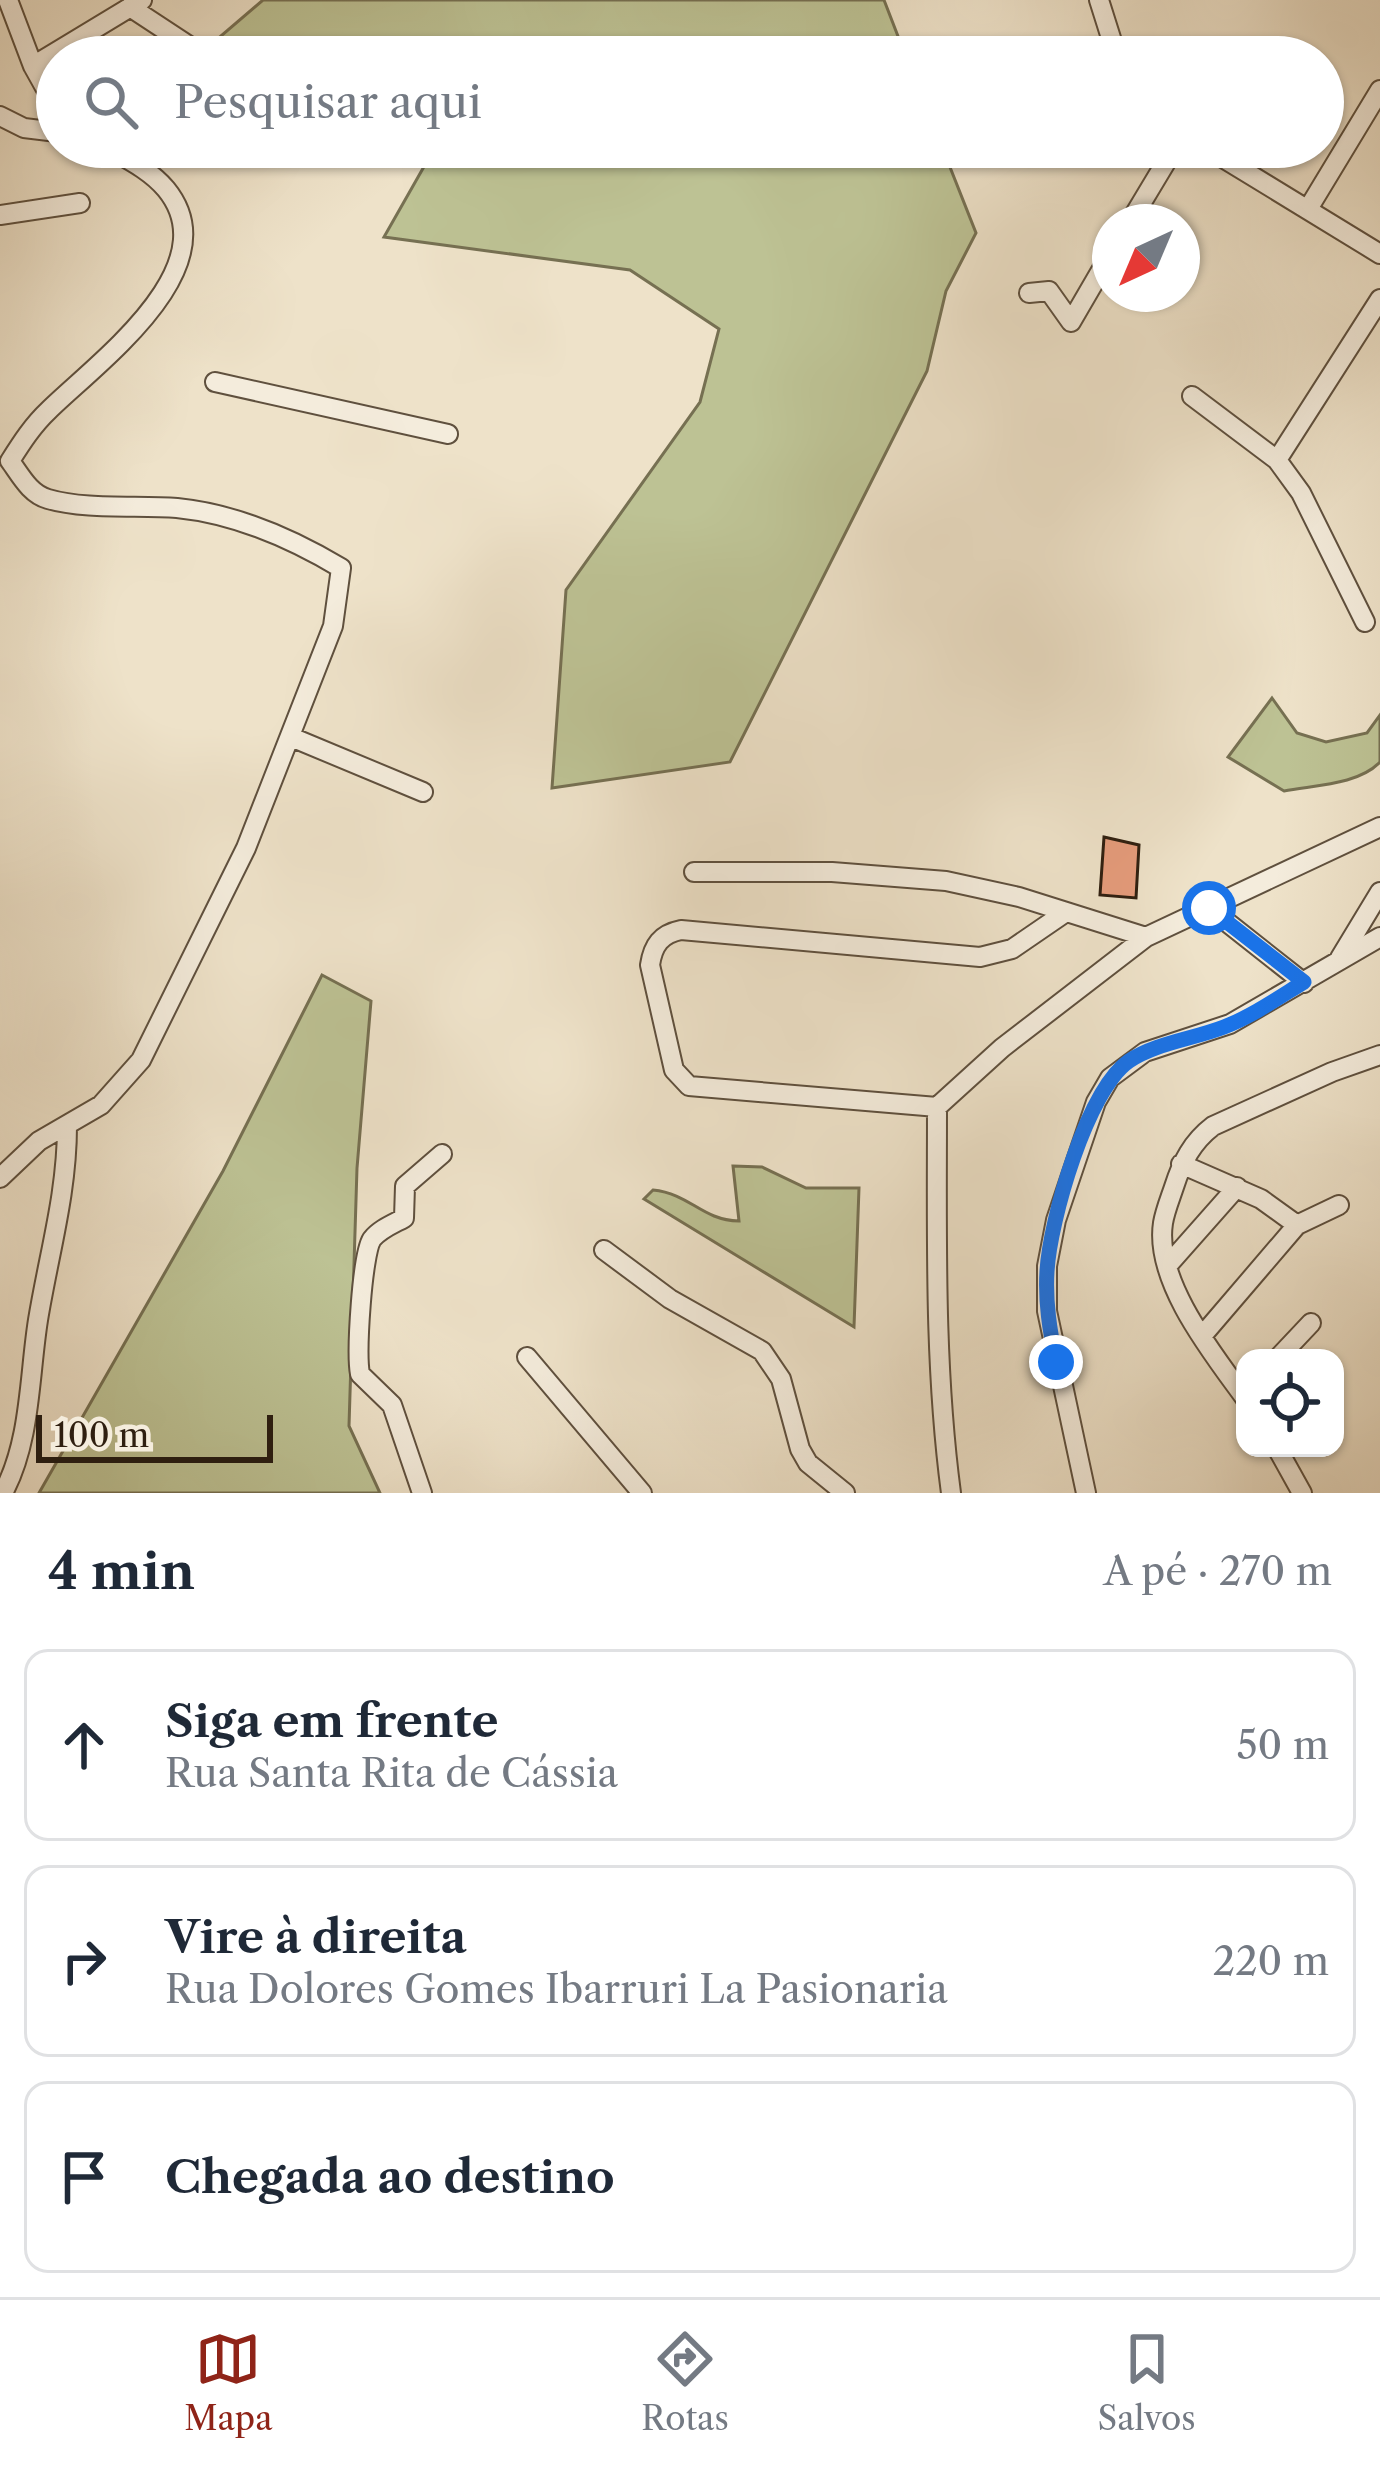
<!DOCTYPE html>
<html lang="pt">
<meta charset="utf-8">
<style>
body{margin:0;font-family:"Libre Caslon Text",serif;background:#f2f2f3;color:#1f2937}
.controls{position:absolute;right:36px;bottom:36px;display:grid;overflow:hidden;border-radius:24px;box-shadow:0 3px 9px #0004}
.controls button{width:108px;height:108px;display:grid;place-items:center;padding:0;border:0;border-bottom:3px solid #e0e1e3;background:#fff;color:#1f2937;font:60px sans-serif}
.compass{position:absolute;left:1092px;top:204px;width:108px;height:108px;border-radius:50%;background:#fff;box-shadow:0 3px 9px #0004;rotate:224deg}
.scale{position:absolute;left:36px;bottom:30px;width:237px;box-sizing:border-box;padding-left:12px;border:6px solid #2f1f10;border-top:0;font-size:33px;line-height:42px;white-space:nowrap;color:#2f1f10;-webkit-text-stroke:9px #f4ecdc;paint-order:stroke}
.stop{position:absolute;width:36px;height:36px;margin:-27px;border:9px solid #1a73e8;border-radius:50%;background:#fff}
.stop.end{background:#1a73e8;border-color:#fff;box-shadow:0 3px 12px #0008}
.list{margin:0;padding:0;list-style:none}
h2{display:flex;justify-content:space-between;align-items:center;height:156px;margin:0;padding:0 48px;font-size:51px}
h2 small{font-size:39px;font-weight:400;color:#747a83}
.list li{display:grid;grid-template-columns:78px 1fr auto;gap:36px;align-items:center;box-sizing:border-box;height:192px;margin:0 24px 24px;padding:0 24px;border:3px solid #e0e1e3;border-radius:24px}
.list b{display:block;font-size:45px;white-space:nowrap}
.list p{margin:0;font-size:39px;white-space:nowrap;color:#747a83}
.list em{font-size:39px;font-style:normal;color:#747a83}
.icon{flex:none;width:66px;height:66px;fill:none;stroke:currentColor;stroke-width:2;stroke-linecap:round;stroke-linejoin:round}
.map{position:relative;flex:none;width:1380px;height:1493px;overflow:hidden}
.search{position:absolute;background:#fff;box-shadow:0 3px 9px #0004;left:36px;right:36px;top:36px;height:132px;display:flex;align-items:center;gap:30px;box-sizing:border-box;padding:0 42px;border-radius:66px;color:#747a83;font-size:45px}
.sheet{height:804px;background:#fff}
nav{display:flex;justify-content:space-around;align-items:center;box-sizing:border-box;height:168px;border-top:3px solid #e0e1e3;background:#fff;font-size:33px;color:#747a83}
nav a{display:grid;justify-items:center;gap:6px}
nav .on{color:#8f2418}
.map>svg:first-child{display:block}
</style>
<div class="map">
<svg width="1380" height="1493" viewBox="0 0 1380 1493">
<rect width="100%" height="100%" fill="#eee2c9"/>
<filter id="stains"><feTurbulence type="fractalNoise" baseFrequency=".00167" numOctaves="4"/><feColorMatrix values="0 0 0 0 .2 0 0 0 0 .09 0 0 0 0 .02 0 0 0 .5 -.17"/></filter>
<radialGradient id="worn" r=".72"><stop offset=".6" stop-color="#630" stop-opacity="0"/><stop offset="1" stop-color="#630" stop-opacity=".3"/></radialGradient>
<path fill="#bdc294" stroke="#767052" stroke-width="3" d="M 263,0 L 884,0 L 906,57 L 240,57 L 215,41 Z
M 384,147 L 942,147 L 976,233 L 946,291 L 927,371 L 730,762 L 552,788 L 566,590 L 700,402 L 719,329 L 630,270 L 384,237 L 430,156 Z
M 1272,698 L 1297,733 L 1326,742 L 1367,733 L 1380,715 L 1380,762 C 1358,785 1314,785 1284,791 L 1228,757 Z
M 322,975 L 371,1001 L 357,1168 L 349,1426 L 380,1493 L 39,1493 L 223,1171 Z
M 733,1166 L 762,1167 L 806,1188 L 859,1188 L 854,1327 L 644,1199 L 653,1190 C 691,1194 701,1220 739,1221 Z"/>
<path fill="#e69c7c" stroke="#2f1f10" stroke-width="3" d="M 1104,837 L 1139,845 L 1136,898 L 1100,895 Z"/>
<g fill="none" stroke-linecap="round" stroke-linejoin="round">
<defs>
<path id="minor" d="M 8,0 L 33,66 L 57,109
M 1099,0 L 1117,57
M 130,7 L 206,57
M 33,66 L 142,0
M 0,116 L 24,128 L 57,132
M 333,147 L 333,151
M 1205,147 L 1380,254
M 1308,209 L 1380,90
M 0,215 L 80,203
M 1130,222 L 1175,147
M 1029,293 L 1049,291 L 1071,322 L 1110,255
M 215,382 L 448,434
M 1192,396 L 1277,460 L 1301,493 L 1365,622
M 1277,460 L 1380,299
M 291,737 L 423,792
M 694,872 L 832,872 L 946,881 L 1019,897 L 1146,937
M 1209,908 L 1304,983
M 1340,958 L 1380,892
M 937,1107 L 689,1086 L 674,1070 L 650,965 C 653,945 661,934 681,930 L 980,957 L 1012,949 L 1066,912
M 1181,1164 L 1261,1199 L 1297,1225 L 1339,1205
M 0,1178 L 39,1141 L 101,1105 L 141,1060 L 246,848 L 333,626 L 341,568 C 291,538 237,514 177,508 C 138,505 85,510 48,499 C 30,494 21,476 10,461 C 22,442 33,425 49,410 C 98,362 230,267 166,189 C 150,170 127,159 106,147
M 604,1250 L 670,1299 L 762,1351 L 781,1379 L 800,1449 L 808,1463 L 845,1493
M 1168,1265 L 1237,1187
M 1202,1336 L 1297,1225
M 527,1357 L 642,1493
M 1278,1358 L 1311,1323
M 1245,1398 C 1213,1354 1154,1281 1163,1223 C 1165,1211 1170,1199 1174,1187 C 1182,1162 1192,1142 1213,1126 L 1332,1072 L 1380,1055
M 1277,1448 L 1302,1493
M 3,1493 C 31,1441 29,1377 38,1320 C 49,1253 67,1194 67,1126
M 422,1493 L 392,1405 L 360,1374 C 356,1353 362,1254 372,1239 C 380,1229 393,1224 404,1218 L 405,1186 L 442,1154
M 951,1493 C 934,1365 937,1236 937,1107 L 1002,1048 L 1146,937 L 1380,827
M 1086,1493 L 1047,1311 L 1047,1266 L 1056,1220 L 1096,1102 L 1110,1078 L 1145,1052 L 1230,1024 L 1380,937"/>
</defs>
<use href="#minor" stroke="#5f503e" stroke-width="22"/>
<use href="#minor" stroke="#f4ecdc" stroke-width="18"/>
</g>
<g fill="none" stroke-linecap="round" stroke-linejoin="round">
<path stroke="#1a73e8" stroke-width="15" d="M 1056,1362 C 1050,1331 1045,1302 1047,1271 C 1050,1220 1087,1090 1129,1061 C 1156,1043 1193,1039 1224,1027 C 1252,1016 1278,998 1304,982 L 1209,908"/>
</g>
<rect width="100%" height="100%" filter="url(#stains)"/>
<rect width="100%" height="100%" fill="url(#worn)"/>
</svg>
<div class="controls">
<button><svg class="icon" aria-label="locate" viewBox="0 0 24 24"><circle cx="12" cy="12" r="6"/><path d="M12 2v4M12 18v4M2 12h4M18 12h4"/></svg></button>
</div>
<svg class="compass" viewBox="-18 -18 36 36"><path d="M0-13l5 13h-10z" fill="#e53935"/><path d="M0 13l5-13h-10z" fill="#747a83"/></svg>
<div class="scale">100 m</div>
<div class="stop" style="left:1209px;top:908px"></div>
<div class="stop end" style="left:1056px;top:1362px"></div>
<div class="search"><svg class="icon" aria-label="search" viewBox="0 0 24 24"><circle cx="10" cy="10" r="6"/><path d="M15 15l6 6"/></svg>Pesquisar aqui</div>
</div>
<section class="sheet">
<h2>4 min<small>A pé · 270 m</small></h2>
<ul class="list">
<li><svg class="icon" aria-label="ahead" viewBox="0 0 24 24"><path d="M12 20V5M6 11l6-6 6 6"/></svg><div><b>Siga em frente</b><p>Rua Santa Rita de Cássia</p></div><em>50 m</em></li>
<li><svg class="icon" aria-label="right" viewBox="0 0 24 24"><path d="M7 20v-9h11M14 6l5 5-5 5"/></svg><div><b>Vire à direita</b><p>Rua Dolores Gomes Ibarruri La Pasionaria</p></div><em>220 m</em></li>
<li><svg class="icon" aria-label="arrive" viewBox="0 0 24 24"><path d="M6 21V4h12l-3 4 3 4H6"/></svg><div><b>Chegada ao destino</b></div></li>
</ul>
</section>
<nav>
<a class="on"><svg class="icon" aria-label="map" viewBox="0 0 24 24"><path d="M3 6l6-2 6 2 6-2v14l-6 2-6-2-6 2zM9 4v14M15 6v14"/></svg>Mapa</a>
<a><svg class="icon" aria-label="directions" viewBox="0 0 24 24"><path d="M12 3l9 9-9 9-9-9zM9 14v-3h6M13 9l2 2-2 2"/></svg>Rotas</a>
<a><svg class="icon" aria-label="saved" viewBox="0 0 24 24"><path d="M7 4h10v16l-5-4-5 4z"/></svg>Salvos</a>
</nav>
